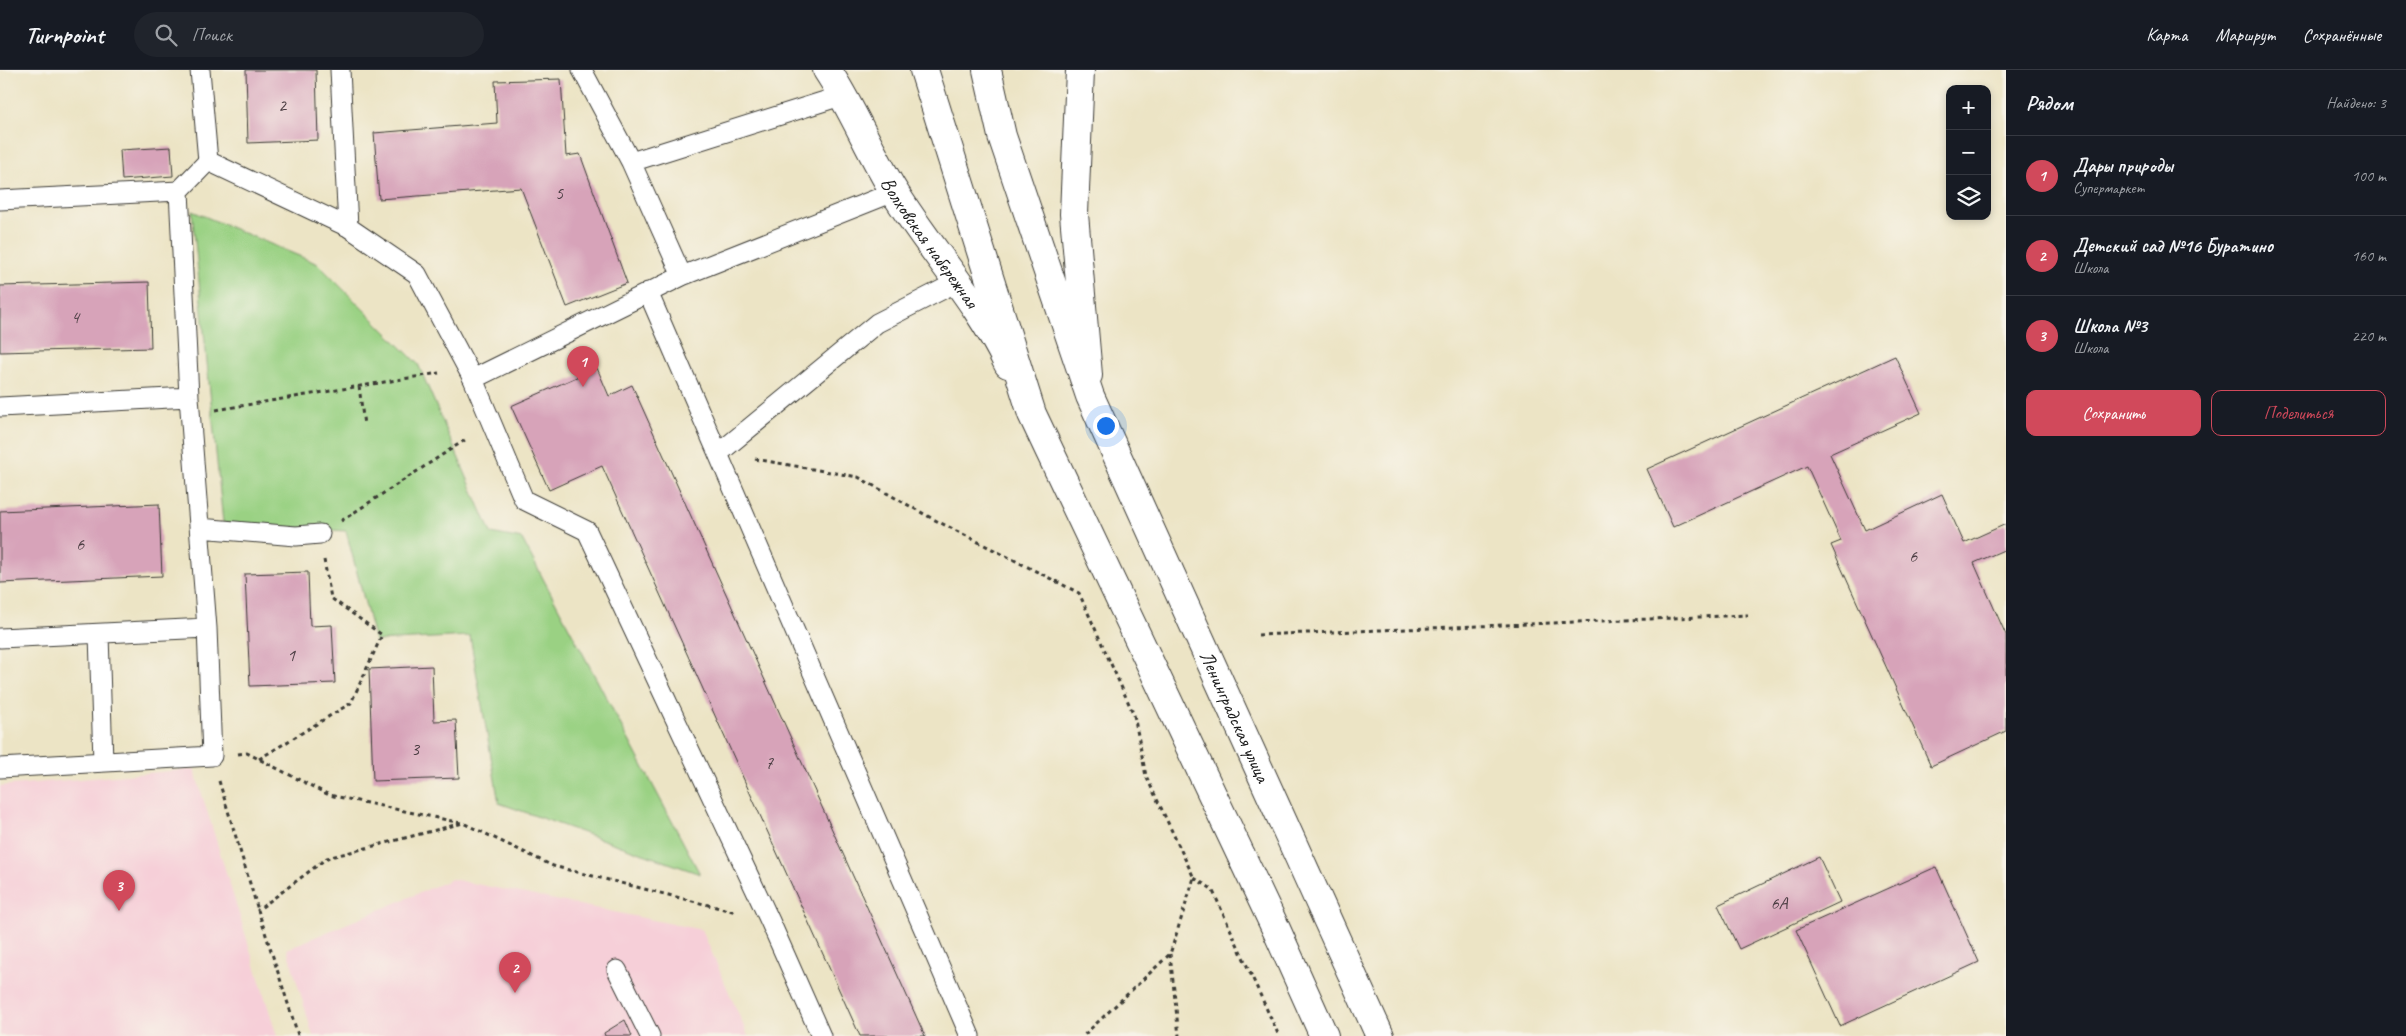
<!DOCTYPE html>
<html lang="ru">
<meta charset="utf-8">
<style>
body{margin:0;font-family:Caveat,sans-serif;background:#20242c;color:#f1f3f6}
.controls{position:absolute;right:15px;top:15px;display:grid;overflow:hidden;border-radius:10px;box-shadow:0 2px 8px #0003}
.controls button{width:45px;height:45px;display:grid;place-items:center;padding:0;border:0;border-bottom:1px solid #363941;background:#171b24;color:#f1f3f6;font:25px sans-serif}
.you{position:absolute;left:1105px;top:355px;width:18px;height:18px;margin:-12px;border:4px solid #fff;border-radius:50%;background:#1a73e8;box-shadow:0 0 0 8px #1a73e833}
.badge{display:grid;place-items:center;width:32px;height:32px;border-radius:50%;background:#d1495b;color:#fff;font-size:16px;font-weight:700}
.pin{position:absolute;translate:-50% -41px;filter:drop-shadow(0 1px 2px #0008)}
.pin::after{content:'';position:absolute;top:26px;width:18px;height:15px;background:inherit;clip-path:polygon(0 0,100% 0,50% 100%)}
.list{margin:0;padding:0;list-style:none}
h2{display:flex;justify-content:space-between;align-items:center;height:65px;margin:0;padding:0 20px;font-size:21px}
h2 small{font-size:16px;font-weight:400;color:#9ea1a6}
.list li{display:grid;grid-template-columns:32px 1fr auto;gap:15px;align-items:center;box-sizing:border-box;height:80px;padding:0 20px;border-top:1px solid #363941}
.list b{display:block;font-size:19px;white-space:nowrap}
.list p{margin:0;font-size:16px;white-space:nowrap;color:#9ea1a6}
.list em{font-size:16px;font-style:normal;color:#9ea1a6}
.actions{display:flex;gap:10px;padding:15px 20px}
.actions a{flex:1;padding:11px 0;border:1px solid #d1495b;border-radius:10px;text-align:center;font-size:18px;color:#d1495b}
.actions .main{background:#d1495b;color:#fff}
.icon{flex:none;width:28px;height:28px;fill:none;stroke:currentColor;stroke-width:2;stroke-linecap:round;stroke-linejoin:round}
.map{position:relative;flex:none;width:2006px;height:966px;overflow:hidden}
header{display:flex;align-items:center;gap:30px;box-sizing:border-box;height:70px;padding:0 25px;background:#171b24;border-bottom:1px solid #363941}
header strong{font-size:24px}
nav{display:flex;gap:28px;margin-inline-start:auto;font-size:18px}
.search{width:350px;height:45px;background:#20242c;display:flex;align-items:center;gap:12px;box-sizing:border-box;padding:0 18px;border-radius:28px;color:#9ea1a6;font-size:19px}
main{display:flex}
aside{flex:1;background:#171b24}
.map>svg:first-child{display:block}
</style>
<header>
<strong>Turnpoint</strong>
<div class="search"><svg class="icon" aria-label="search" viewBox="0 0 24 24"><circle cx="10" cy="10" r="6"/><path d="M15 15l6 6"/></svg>Поиск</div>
<nav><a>Карта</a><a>Маршрут</a><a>Сохранённые</a></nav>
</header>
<main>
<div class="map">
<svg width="2006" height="966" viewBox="0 0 2006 966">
<rect width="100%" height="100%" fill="#f7f3e8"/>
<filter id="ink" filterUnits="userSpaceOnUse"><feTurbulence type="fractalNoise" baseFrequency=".02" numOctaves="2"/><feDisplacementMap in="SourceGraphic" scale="10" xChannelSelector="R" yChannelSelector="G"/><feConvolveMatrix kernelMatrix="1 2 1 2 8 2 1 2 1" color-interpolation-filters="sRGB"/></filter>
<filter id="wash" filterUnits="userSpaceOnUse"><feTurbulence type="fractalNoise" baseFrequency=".0096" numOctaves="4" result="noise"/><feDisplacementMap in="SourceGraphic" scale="20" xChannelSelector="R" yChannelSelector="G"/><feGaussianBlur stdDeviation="1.12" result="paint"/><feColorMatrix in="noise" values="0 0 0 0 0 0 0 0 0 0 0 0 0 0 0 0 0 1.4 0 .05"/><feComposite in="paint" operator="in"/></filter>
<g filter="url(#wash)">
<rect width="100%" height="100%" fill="#ece4c5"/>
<path fill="#f6cfd8" d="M 194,699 L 277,966 L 0,966 L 0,716 Z
M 452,809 L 702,860 L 748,966 L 313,966 L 287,879 Z"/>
<path fill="#9ad183" stroke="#5b7650" d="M 192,141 L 318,194 L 418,294 L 491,463 L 522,469 L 700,804 L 499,733 L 470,566 L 375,571 L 346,461 L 223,453 Z"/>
<g id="blocks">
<path fill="#d7a3b9" d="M 246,0 L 316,0 L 318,70 L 248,73 Z
M 561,9 L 566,86 L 580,84 L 627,213 L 567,237 L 521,118 L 379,129 L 374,63 L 497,53 L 495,11 Z
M 171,77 L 173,106 L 122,110 L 120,80 Z
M 149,212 L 151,278 L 0,282 L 0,216 Z
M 1895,286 L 1921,343 L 1830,384 L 1865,460 L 1942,424 L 1964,473 L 2006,454 L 2006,479 L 1974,493 L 2006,565 L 2006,661 L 1931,696 L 1831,475 L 1841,471 L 1807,396 L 1673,457 L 1647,399 Z
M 597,298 L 609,326 L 632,315 L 925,966 L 860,966 L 602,396 L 549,420 L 511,336 Z
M 159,434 L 162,506 L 0,513 L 0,441 Z
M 308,502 L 310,556 L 332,555 L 335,613 L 250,616 L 245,504 Z
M 432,596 L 434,651 L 456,650 L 459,708 L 373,711 L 369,599 Z
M 1819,787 L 1840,832 L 1739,879 L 1718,835 Z
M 1936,797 L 1979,892 L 1840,956 L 1796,860 Z
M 625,950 L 632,966 L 605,966 L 604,963 Z"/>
</g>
</g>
<g filter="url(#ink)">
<use href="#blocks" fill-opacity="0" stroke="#3b3a35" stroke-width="1"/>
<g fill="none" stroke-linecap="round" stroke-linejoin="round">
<defs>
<path id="service" d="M 200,0 L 208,91 L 348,157
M 340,0 L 348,157 L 417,204 L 473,309 L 524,430 L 587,461 L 770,851 L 821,966
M 582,0 L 631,92 L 682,206
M 631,92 L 844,25
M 0,130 L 179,121
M 648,222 L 970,966
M 473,309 L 682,206 L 894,122
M 0,337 L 189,327
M 719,383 L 877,253 L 957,212
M 199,458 L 296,466 L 320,464
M 99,564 L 103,692
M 0,568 L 207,558 L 189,327 L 179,121 L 208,91
M 0,698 L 212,686 L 207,558
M 617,900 L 650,966"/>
<g id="tertiary">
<path id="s1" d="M 827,0 C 853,39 870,83 895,123 C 931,181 979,232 1008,294"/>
<path d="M 1080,0 L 1074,144 L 1088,305"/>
</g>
<g id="secondary">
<path d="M 924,0 L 1032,344 L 1276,859 L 1324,966"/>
<path id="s2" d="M 987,0 L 1002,66 L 1090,326 L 1380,966"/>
</g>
</defs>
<use href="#service" stroke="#3b3a35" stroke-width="21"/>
<use href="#tertiary" stroke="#3b3a35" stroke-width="30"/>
<use href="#secondary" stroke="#3b3a35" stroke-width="30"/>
<path stroke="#3b3a35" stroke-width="3" stroke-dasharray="4 4" stroke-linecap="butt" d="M 359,316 L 364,355
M 216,340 L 439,303
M 755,389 L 858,407 L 933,449 L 1079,523 L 1134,645 L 1146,706 L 1194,808 L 1170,884 L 1083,966
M 341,451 L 468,368
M 1258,565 L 1748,545
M 238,684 L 247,683 L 329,725 L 461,753
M 259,689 L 351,633 L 382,565 L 331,528 L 324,490
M 219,711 L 258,840
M 1194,808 L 1212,819 L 1279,966
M 1170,884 L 1179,966
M 298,965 L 258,840 L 327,788 L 463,753 L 553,796 L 736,842"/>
<use href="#service" stroke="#fff" stroke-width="19"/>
<use href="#tertiary" stroke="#fff" stroke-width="28"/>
<use href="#secondary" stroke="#fff" stroke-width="28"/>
</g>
</g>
<g text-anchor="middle" stroke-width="4.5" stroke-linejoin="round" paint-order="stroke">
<g font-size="18" fill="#4b3e43">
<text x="282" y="41">2</text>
<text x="559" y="129">5</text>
<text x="75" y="253">4</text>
<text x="80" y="480">6</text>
<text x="1913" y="492">6</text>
<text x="291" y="591">1</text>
<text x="415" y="685">3</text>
<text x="769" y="699">7</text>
<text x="1779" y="839">6А</text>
</g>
<g font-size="20" fill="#1c1c1c" stroke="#f7f3e8">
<text dy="7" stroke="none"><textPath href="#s1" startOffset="201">Волховская набережная</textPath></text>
<text dy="7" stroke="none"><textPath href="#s2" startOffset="694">Ленинградская улица</textPath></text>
</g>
</g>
</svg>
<div class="controls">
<button>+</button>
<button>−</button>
<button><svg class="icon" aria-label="layers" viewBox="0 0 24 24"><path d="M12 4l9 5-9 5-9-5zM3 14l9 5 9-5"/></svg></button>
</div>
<div class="you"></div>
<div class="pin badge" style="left:583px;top:317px">1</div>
<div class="pin badge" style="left:515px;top:923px">2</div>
<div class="pin badge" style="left:119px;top:841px">3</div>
</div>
<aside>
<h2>Рядом<small>Найдено: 3</small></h2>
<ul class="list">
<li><span class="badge">1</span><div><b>Дары природы</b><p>Супермаркет</p></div><em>100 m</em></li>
<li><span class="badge">2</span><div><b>Детский сад №16 Буратино</b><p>Школа</p></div><em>160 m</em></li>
<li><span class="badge">3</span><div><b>Школа №3</b><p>Школа</p></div><em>220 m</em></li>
</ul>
<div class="actions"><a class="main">Сохранить</a><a>Поделиться</a></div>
</aside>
</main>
